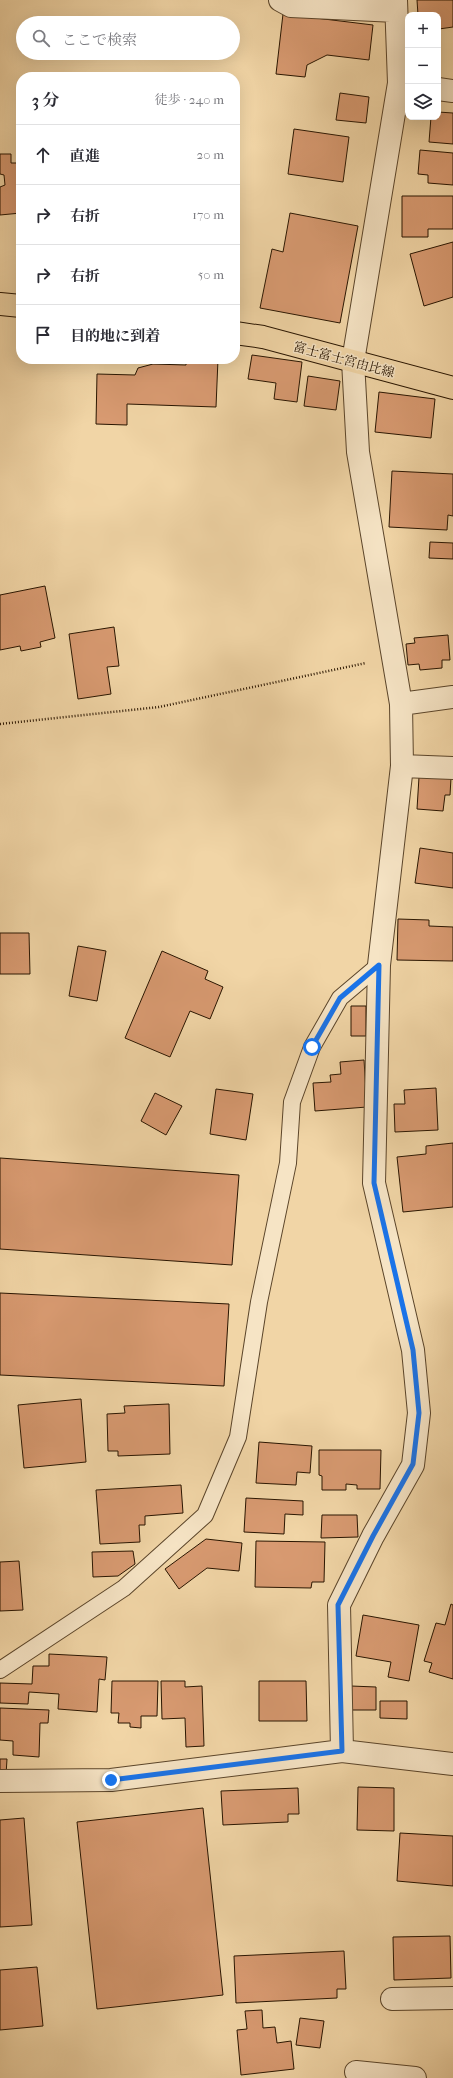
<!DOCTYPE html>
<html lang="ja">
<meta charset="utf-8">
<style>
body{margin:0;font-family:"IM FELL French Canon","Noto Serif JP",serif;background:#f7f7f7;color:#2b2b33}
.controls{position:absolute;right:12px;top:12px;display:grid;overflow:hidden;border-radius:8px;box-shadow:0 4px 16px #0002}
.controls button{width:36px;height:36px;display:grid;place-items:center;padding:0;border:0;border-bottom:1px solid #e1e1e2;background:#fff;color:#2b2b33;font:20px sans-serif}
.stop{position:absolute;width:12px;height:12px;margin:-9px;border:3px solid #1a73e8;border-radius:50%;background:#fff}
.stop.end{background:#1a73e8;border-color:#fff;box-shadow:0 1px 4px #0008}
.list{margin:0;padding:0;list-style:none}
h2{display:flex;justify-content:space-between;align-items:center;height:52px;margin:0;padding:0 16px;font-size:17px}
h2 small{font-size:13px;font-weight:400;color:#7c7c81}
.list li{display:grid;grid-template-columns:26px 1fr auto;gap:12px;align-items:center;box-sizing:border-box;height:60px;padding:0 16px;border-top:1px solid #e1e1e2}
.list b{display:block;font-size:15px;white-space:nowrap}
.list em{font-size:13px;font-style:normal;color:#7c7c81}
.icon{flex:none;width:22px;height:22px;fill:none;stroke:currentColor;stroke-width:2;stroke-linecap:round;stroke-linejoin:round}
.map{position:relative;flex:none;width:453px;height:2078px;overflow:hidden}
.search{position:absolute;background:#fff;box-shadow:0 4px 16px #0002;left:16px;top:16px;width:224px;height:44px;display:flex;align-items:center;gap:10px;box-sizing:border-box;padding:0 14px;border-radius:22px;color:#7c7c81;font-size:15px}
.panel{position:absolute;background:#fff;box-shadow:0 4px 16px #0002;left:16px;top:72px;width:224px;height:292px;border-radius:16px}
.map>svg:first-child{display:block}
</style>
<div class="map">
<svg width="453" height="2078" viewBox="0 0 453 2078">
<rect width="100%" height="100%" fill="#f1d5a6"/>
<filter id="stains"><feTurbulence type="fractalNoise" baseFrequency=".005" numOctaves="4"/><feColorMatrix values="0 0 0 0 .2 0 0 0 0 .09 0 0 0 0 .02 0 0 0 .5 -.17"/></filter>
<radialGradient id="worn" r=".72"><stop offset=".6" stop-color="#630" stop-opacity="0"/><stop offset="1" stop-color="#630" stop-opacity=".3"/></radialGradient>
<path fill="#d89a71" stroke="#291500" d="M 417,0 L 453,0 L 453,27 L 439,29 L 438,15 L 418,15 Z
M 283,14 L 373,25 L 369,60 L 327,55 L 307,65 L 305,77 L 276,74 Z
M 340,93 L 369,97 L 366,123 L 336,120 Z
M 438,112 L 453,113 L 453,144 L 429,142 L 431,117 L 438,117 Z
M 294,129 L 349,137 L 343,182 L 288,174 Z
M 420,150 L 453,153 L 453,185 L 428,183 L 428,175 L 418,174 Z
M 0,154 L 11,154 L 11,163 L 21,163 L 21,213 L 0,215 L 0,187 L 5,185 L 4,175 L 0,174 Z
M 402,196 L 453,196 L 453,229 L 428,229 L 428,237 L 402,237 Z
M 290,213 L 358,226 L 340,323 L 260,308 L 272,249 L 283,252 Z
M 453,242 L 453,297 L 424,306 L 410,254 Z
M 252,355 L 302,362 L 297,402 L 274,399 L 276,383 L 248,379 Z
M 186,359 L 218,359 L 216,407 L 127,404 L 127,425 L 96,424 L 97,374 L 135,375 L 138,368 L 153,364 L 186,365 Z
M 308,376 L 340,381 L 336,410 L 304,406 Z
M 379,392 L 435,399 L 431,438 L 375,432 Z
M 392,471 L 453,474 L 453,516 L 448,515 L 447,530 L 389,527 Z
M 430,542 L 453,543 L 453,559 L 429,558 Z
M 45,586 L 55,638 L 40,642 L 41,647 L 21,651 L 20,646 L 0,650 L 0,595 Z
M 114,627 L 119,666 L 107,667 L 111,694 L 78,699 L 69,634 Z
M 448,635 L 450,660 L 442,660 L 442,668 L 420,670 L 419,664 L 408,665 L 406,644 L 415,643 L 414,638 Z
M 419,777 L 451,778 L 450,795 L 445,795 L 443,811 L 417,809 Z
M 420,848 L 453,853 L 453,888 L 415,883 Z
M 398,919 L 429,920 L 429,926 L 453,927 L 453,961 L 397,960 Z
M 0,933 L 29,933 L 30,974 L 0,974 Z
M 78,946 L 106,951 L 97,1001 L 69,996 Z
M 162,951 L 208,971 L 205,979 L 223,987 L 210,1019 L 190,1011 L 170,1057 L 125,1038 Z
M 351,1006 L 366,1006 L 366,1036 L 351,1036 Z
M 364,1060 L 367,1107 L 315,1111 L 313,1083 L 331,1082 L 330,1075 L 341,1074 L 340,1062 Z
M 436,1088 L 438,1130 L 395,1132 L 394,1104 L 405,1104 L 404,1090 Z
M 216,1089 L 253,1094 L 246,1140 L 210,1134 Z
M 155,1093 L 182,1106 L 166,1135 L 141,1121 Z
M 453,1143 L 453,1207 L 403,1212 L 397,1157 L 426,1154 L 426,1146 Z
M 0,1158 L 239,1175 L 232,1265 L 0,1249 Z
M 0,1293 L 229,1304 L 224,1386 L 0,1375 Z
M 81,1399 L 86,1462 L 24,1468 L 18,1405 Z
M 169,1404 L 170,1454 L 118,1456 L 118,1451 L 108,1451 L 107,1414 L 125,1413 L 124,1406 Z
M 259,1442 L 312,1446 L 310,1473 L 297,1472 L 296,1485 L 256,1483 Z
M 319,1450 L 381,1450 L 380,1489 L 357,1489 L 357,1485 L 346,1484 L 346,1490 L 322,1490 L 322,1476 L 319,1475 Z
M 181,1485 L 183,1513 L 145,1516 L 145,1525 L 139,1525 L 140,1542 L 100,1544 L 96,1490 Z
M 246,1498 L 303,1501 L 303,1515 L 285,1514 L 284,1534 L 244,1532 Z
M 322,1515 L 357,1515 L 358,1537 L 321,1538 Z
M 206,1539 L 242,1543 L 239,1571 L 207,1568 L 179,1589 L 165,1569 Z
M 256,1541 L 325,1542 L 324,1582 L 312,1582 L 311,1588 L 255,1587 Z
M 133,1551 L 135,1564 L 118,1576 L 93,1577 L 92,1552 Z
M 19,1561 L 23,1610 L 0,1611 L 0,1562 Z
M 451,1604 L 453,1605 L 453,1679 L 429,1672 L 432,1663 L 424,1661 L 436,1623 L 445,1625 Z
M 363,1615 L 419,1625 L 409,1681 L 388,1677 L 391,1662 L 356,1656 Z
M 49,1654 L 107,1657 L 105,1680 L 99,1679 L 97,1712 L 58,1709 L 59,1694 L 29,1692 L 28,1704 L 0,1703 L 0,1683 L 32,1684 L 33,1666 L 49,1666 Z
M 112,1681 L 158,1681 L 157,1716 L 141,1716 L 141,1728 L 130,1727 L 130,1723 L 118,1723 L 119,1713 L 111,1713 Z
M 161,1681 L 185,1681 L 185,1687 L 202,1686 L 204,1746 L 186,1747 L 185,1718 L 162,1719 Z
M 259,1681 L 306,1681 L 307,1721 L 259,1721 Z
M 351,1686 L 376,1687 L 376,1710 L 350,1710 Z
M 380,1701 L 407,1701 L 407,1719 L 380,1718 Z
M 0,1708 L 49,1710 L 48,1723 L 40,1723 L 39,1757 L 13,1755 L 13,1741 L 0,1740 Z
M 0,1759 L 7,1759 L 6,1775 L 0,1775 Z
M 358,1787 L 394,1788 L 394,1831 L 357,1830 Z
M 298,1788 L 299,1814 L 288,1814 L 288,1822 L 223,1825 L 221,1791 Z
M 203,1808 L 223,1995 L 97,2009 L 77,1822 Z
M 24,1818 L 32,1925 L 0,1927 L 0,1820 Z
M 400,1833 L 453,1836 L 453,1886 L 397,1881 Z
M 450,1936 L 451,1978 L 394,1980 L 393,1937 Z
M 344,1951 L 346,1989 L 337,1989 L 337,1998 L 236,2003 L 234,1956 Z
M 37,1967 L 43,2026 L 0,2030 L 0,1970 Z
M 262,2010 L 263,2028 L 275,2027 L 277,2043 L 291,2041 L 294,2069 L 241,2075 L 237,2030 L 247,2029 L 245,2011 Z
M 300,2018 L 324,2021 L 320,2048 L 296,2045 Z"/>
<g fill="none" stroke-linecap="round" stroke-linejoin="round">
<defs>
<path id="service" d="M 0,1670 L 124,1588 L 205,1515 L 238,1437 L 259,1302 L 288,1163 L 292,1102 L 312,1047 L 340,998 L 379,965"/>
<path id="minor" d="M 280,0 L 291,6 L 396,11
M 438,89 L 453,91
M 401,704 L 453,697
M 402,766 L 453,768
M 342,1751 L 339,1605 L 373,1536 L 413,1465 L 419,1413 L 413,1350 L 374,1183 L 379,965 L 402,766 L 401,704 L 358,452 L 353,361 L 399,83 L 396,0
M 0,1781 L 111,1780 L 342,1751 L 453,1764
M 392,1999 L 453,1998
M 356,2072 L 415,2078"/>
<path id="primary" d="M 0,304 L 21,306
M 235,333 L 263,337 L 453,388"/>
</defs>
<use href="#service" stroke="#5b452a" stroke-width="18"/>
<use href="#minor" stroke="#5b452a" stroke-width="24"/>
<use href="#primary" stroke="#291500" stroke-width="24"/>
<path stroke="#291500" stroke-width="2.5" stroke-dasharray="1 2" stroke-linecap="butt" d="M 0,724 L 159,707 L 366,663"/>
<use href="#service" stroke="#f6e4c5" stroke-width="16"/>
<use href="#minor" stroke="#f6e4c5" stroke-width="22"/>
<use href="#primary" stroke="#f1d5a6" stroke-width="22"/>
</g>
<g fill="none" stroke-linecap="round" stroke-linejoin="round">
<path stroke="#1a73e8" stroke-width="5" d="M 111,1780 L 342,1751 L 338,1605 L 373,1536 L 413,1464 L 419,1413 L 413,1350 L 374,1183 L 379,965 L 340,998 L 312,1047"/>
</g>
<g text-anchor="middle" stroke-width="3" stroke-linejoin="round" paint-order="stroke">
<g font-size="13" fill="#291500" stroke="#f6e4c5">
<text transform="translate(344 359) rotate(15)" y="5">富士富士宮由比線</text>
</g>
</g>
<rect width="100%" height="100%" filter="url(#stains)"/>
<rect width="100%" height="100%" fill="url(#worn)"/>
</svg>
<div class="controls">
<button>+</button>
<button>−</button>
<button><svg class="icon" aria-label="layers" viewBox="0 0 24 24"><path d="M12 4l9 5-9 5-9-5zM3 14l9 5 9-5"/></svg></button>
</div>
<div class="stop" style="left:312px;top:1047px"></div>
<div class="stop end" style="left:111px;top:1780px"></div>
<div class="search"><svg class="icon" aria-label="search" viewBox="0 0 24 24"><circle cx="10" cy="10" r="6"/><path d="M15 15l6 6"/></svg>ここで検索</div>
<section class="panel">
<h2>3 分<small>徒歩 · 240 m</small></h2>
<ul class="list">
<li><svg class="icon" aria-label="ahead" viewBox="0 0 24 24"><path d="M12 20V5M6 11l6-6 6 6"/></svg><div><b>直進</b></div><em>20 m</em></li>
<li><svg class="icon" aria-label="right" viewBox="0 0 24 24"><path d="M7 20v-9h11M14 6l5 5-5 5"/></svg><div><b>右折</b></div><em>170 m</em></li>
<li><svg class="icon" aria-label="right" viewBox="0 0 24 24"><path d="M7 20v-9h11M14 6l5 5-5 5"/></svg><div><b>右折</b></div><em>50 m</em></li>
<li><svg class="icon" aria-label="arrive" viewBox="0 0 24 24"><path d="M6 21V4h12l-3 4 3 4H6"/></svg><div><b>目的地に到着</b></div></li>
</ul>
</section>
</div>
